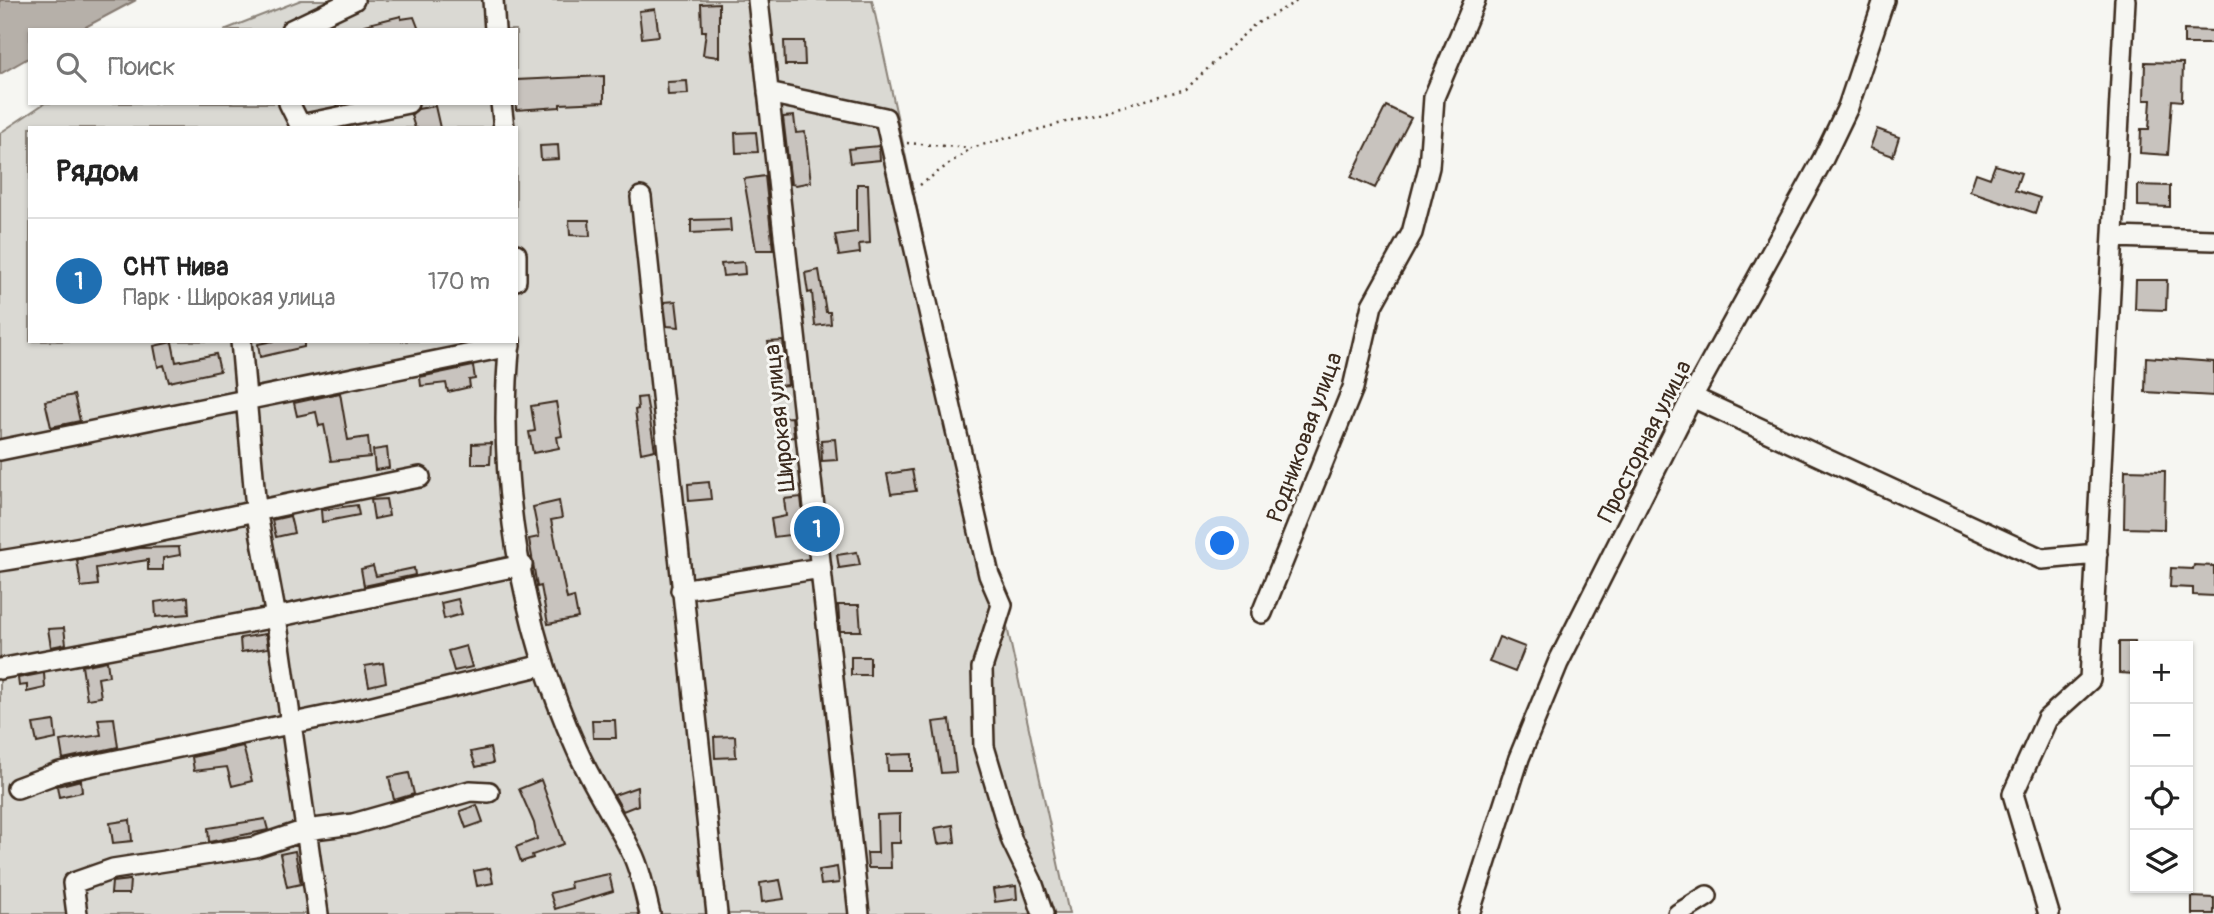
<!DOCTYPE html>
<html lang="ru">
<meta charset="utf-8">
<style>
body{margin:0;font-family:Pangolin,sans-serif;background:#f6f6f6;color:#222}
.controls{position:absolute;right:21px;bottom:21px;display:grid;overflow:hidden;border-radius:0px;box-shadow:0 2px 5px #0004}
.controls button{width:63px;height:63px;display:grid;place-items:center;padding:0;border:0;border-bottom:2px solid #e0e0e0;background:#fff;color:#222;font:35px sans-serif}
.you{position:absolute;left:1223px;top:544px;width:24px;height:24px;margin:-18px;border:5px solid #fff;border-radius:50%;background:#1a73e8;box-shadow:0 0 0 10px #1a73e833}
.badge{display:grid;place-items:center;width:46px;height:46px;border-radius:50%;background:#1f6fb2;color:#fff;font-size:23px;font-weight:700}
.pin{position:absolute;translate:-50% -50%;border:4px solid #fff;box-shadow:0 2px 7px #0006}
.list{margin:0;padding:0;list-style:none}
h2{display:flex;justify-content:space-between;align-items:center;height:91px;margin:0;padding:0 28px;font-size:30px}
h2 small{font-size:23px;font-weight:400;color:#767676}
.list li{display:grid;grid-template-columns:46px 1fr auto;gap:21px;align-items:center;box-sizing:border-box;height:126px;padding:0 28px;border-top:2px solid #e0e0e0}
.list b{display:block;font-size:26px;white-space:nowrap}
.list p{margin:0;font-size:23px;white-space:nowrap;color:#767676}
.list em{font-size:23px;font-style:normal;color:#767676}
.icon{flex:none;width:38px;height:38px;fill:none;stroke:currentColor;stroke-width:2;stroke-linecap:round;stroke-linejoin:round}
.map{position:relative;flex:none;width:2214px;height:914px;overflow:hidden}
.search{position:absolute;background:#fff;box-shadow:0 2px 5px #0004;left:28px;top:28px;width:490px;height:77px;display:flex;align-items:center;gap:18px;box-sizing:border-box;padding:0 24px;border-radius:0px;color:#767676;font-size:26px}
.panel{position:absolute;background:#fff;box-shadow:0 2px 5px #0004;left:28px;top:126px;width:490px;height:217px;border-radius:0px}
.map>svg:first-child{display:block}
</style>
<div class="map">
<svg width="2214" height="914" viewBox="0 0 2214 914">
<rect width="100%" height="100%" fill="#f6f6f2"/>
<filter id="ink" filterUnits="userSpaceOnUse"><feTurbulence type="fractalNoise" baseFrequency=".0143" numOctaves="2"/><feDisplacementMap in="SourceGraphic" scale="14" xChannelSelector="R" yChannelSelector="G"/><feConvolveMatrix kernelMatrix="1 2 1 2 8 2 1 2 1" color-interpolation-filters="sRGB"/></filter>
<g filter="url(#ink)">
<path fill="#dad9d3" stroke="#8a8278" stroke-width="2" fill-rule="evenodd" d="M 301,0 L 872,0 L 1069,914 L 0,914 L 0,133 L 45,103 L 516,103 L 516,30 L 224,30 ZM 30,128 L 516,128 L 516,341 L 30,341 Z"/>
<path fill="#b6b0a9" stroke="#857a71" stroke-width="2" d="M 0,0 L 136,0 L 80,30 L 30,30 L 30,57 L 0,74 Z"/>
<path fill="#c8c3be" stroke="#3b2a1e" stroke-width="2" d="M 719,3 L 719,57 L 703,55 L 706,31 L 702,31 L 701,4 Z
M 655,9 L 659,36 L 642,38 L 639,11 Z
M 401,16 L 401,19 L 414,17 L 419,30 L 364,30 L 364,25 Z
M 2184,30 L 2214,31 L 2214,44 L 2184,44 Z
M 784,41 L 804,41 L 805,65 L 785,65 Z
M 2145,62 L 2183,63 L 2182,101 L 2172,100 L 2168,155 L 2140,153 L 2141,129 L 2149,129 L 2151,100 L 2144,100 Z
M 604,76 L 604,102 L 560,104 L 560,107 L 516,110 L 516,80 Z
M 687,81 L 688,94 L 668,95 L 667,82 Z
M 435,106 L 440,128 L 415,128 L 411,115 L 418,109 Z
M 1386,106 L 1411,118 L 1375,188 L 1351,177 Z
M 794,116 L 796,133 L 805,132 L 811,182 L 796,185 L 791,184 L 783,117 Z
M 1877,129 L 1899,137 L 1893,156 L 1870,148 Z
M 756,132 L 758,152 L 736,153 L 735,133 Z
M 558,145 L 559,159 L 541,160 L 540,146 Z
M 879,146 L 880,160 L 850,163 L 848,149 Z
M 1995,165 L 2021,173 L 2015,190 L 2040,198 L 2035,213 L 1970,191 L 1976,173 L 1990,178 Z
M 765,176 L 773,250 L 756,250 L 744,179 Z
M 857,184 L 868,184 L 870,243 L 859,244 L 860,253 L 839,256 L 835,235 L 857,232 Z
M 2138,185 L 2170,186 L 2170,207 L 2138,206 Z
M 730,219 L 731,231 L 691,233 L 691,220 Z
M 569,220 L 589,220 L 590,236 L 570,235 Z
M 744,262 L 745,274 L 723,276 L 721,264 Z
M 819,270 L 826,312 L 830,312 L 831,324 L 815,326 L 812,292 L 808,293 L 805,273 Z
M 2136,280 L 2167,280 L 2166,310 L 2135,309 Z
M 676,301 L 679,327 L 667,326 L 664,302 Z
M 273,341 L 304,341 L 304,347 L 260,357 L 258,344 Z
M 783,341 L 788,385 L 777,386 L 768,342 Z
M 172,342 L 176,362 L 216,354 L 220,371 L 169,382 L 164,365 L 158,367 L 154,346 Z
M 2146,357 L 2214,362 L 2214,396 L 2145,392 Z
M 473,366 L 475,379 L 469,380 L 470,387 L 448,392 L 446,383 L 421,386 L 420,377 Z
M 340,393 L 348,440 L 368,437 L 370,457 L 331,461 L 324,425 L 319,426 L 316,412 L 297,416 L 294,403 Z
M 74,395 L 80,421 L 51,427 L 45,401 Z
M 646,397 L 655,450 L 641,453 L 635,410 L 638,409 L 637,398 Z
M 556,402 L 562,436 L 557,437 L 559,448 L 533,453 L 529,432 L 535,431 L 531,406 Z
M 792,417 L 794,437 L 779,438 L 777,418 Z
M 835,439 L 837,460 L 822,461 L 821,440 Z
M 491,443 L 490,464 L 472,464 L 472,444 Z
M 387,448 L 389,468 L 375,470 L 373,450 Z
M 912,470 L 916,491 L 891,494 L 887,474 Z
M 2125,470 L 2165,471 L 2164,529 L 2124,528 Z
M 709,482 L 711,499 L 689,501 L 688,484 Z
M 801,497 L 805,533 L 774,537 L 771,519 L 786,516 L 784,499 Z
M 386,499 L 389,516 L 374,519 L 371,500 Z
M 559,501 L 562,518 L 551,520 L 567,599 L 574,597 L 578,618 L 548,624 L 541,586 L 537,587 L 529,539 L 539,537 L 533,507 Z
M 357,505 L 359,515 L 322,522 L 321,510 Z
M 290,516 L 294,533 L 276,537 L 272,520 Z
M 179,547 L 180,555 L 163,558 L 163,570 L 148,570 L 148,560 L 96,568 L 98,585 L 81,587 L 77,560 L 140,548 Z
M 857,552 L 860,565 L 839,568 L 837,555 Z
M 2194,565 L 2214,566 L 2214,596 L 2193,595 L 2193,588 L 2170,587 L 2171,568 L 2193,569 Z
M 373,566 L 376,576 L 414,568 L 415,575 L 364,586 L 361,569 Z
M 188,597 L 189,614 L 156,617 L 155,602 Z
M 458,599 L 462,614 L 444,619 L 441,603 Z
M 838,605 L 859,605 L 861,631 L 840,631 Z
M 64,628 L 66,644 L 51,647 L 48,629 Z
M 266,634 L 268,648 L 241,652 L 240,638 Z
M 1499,637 L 1525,647 L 1515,672 L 1489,662 Z
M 2119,642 L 2135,642 L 2135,674 L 2119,673 Z
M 466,646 L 472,667 L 454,671 L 448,651 Z
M 851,657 L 870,657 L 870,675 L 851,675 Z
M 107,661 L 109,676 L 98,678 L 101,697 L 87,699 L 82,666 Z
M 383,663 L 386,682 L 369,686 L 365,666 Z
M 44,673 L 45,688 L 27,692 L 27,685 L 19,686 L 18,678 Z
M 114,718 L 118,747 L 63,759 L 60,741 L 101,735 L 98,719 Z
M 592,720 L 615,720 L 616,738 L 593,738 Z
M 950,720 L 956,772 L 941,773 L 933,722 Z
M 54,721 L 56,739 L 37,743 L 33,724 Z
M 735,736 L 736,757 L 715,758 L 714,737 Z
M 243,746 L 252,781 L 232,786 L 227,767 L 194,771 L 192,757 Z
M 490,748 L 493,763 L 476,767 L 471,752 Z
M 912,754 L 912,771 L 888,771 L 887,755 Z
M 409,773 L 414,794 L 394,800 L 389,777 Z
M 81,780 L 82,792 L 59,797 L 57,786 Z
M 541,780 L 564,844 L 532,855 L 533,858 L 521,862 L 516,847 L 537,839 L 534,823 L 519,789 Z
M 637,787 L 638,805 L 623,811 L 614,795 Z
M 477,805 L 483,822 L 466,828 L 460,811 Z
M 900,814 L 900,843 L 890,843 L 891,868 L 868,868 L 867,853 L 878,853 L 877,815 Z
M 265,819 L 268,830 L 209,842 L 208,828 Z
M 130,820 L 132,841 L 113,843 L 110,823 Z
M 953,825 L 955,842 L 938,844 L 935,828 Z
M 295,851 L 301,884 L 287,887 L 280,854 Z
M 837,867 L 839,883 L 821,885 L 819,870 Z
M 490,868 L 493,883 L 477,886 L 474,871 Z
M 609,874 L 613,891 L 555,909 L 550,893 L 571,888 L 570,882 Z
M 130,880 L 129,894 L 111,894 L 112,882 Z
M 780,880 L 784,899 L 762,902 L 760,883 Z
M 1016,886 L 1017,899 L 995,902 L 993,889 Z
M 2192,897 L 2214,898 L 2214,914 L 2192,914 Z"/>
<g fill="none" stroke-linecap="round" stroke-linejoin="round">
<defs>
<path id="minor" d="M 493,0 L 495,30
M 758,0 L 859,914
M 291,30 L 354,0
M 768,93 L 885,118 L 989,575 L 1002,605 L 982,668 L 984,747 L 1012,841 L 1032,882 L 1043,914
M 289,103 L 300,125 L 408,103
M 501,103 L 504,128
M 641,197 L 717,914
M 2113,237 L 2214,240
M 516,254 L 516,280
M 241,341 L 256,509 L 276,617 L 318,914
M 510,341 C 496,479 520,624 577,750 C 593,786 615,818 632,853 C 641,871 645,894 650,914
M 1692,397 L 2042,559 L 2097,554
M 0,450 L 510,346
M 0,561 C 141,539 280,504 420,477
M 681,590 L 821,568
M 1262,613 L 1353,388 L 1372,305 L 1412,233 L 1429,167 L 1434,97 L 1475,0
M 0,669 L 276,617 L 522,565
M 17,788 L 60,772 L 356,710 L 543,665
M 77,914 L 73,883 L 113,869 L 255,847 L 306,830 L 353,824 L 470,791 L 489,792
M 1469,914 L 1519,758 L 1558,663 L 1692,397 L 1823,159 L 1848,107 L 1884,0
M 1678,914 L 1707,896
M 2049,914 L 2013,794 L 2047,719 L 2090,680 L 2125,0"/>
</defs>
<use href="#minor" stroke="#3b2a1e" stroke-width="24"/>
<path stroke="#3b2a1e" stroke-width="2.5" stroke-dasharray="2 5" stroke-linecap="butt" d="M 907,143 L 971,148 L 1186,89 L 1254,25 L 1299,0
M 920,185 L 971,148"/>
<use href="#minor" stroke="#f6f6f2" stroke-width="19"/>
</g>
</g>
<g text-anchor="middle" stroke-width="6" stroke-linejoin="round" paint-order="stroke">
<g font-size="23" fill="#3b2a1e" stroke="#f6f6f2">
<text transform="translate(779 418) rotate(-96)" y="8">Широкая улица</text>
<text transform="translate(1304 437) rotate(-70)" y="8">Родниковая улица</text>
<text transform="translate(1644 441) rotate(-63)" y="8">Просторная улица</text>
</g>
</g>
</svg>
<div class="controls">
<button>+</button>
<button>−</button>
<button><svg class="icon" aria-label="locate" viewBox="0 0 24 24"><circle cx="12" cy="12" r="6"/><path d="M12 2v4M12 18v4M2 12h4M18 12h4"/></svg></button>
<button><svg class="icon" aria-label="layers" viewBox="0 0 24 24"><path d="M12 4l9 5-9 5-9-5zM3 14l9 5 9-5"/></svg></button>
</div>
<div class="you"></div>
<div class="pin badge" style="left:817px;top:529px">1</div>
<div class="search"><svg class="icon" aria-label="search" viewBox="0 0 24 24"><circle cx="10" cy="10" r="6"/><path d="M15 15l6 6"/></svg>Поиск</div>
<section class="panel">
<h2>Рядом<small></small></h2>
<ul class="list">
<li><span class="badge">1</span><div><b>СНТ Нива</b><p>Парк · Широкая улица</p></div><em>170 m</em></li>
</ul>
</section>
</div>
